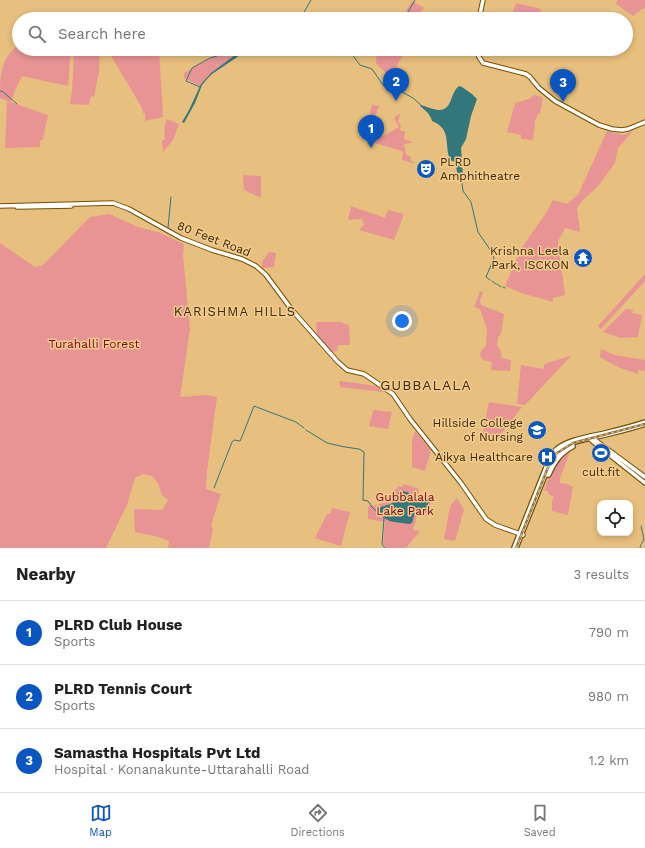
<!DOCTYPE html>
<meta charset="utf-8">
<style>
body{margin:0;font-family:"Work Sans",sans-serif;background:#f6f6f6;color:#222}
.controls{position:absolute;right:12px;bottom:12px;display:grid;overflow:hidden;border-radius:8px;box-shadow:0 2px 6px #0003}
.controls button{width:36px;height:36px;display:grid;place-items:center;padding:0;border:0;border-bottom:1px solid #e0e0e0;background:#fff;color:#222;font:20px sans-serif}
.you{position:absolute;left:402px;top:321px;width:14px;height:14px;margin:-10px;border:3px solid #fff;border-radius:50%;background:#1a73e8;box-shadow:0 0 0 6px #1a73e833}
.badge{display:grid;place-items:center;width:26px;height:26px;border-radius:50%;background:#0a56c0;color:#fff;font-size:13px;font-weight:700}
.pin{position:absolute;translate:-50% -33px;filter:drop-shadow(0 1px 2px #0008)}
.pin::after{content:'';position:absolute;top:21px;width:14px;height:12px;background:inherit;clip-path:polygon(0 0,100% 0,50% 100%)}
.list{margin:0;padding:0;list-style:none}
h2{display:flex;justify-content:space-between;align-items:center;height:52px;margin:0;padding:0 16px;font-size:17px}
h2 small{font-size:13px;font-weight:400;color:#767676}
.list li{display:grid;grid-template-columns:26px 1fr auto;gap:12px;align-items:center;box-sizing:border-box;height:64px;padding:0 16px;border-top:1px solid #e0e0e0}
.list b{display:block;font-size:15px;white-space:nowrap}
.list p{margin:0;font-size:13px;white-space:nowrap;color:#767676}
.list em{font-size:13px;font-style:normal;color:#767676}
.icon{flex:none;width:22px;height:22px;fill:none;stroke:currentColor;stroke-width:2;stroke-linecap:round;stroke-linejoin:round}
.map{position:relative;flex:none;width:645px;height:548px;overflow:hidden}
.search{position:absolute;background:#fff;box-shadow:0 2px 6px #0003;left:12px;right:12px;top:12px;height:44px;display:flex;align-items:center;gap:10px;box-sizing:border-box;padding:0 14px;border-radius:22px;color:#767676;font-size:15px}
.sheet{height:244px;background:#fff}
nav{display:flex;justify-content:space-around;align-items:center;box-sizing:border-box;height:56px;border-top:1px solid #e0e0e0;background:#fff;font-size:11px;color:#767676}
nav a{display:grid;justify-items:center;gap:2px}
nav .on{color:#0a56c0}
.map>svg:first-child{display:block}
</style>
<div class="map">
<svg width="645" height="548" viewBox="0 0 645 548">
<rect width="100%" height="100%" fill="#e7bf7e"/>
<path fill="#e89495" d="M 617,0 L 645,0 L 645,9 L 643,8 L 633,16 L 616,4 Z
M 412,1 L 424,8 L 420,12 L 419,19 L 401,19 Z
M 516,3 L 541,9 L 540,19 L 510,19 Z
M 19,45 L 19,49 L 71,49 L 68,86 L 22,76 L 16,88 L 11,102 L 0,98 C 0,82 0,67 9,54 C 12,51 15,47 19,45 Z
M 84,49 L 100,49 L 99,72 L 94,97 L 91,96 L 89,105 L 70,104 L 72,91 L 74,52 L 83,52 Z
M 107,49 L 159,49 L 163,117 L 145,121 L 145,113 L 143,113 L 142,108 Z
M 226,49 L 227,49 L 227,53 L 235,55 L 209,75 L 200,86 L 184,78 L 184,73 L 211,58 L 218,56 Z
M 377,49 L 407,49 L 390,76 L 376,64 Z
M 534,95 L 543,97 L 540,114 L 538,113 L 535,121 L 535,125 L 533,140 L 521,139 L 521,135 L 507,132 L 515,103 L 529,99 Z
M 7,101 L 48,115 L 43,139 L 40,141 L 40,147 L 5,148 Z
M 372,105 L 379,106 L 375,116 L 382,119 L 381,122 L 368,132 L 365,131 Z
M 399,114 L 400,114 L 398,122 L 401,124 L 400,130 L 405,132 L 404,139 L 412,142 L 412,143 L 404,144 L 406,155 L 410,156 L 411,161 L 413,162 L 415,164 L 403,160 L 402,159 L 403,152 L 402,151 L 375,143 L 374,141 L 399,127 L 394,118 Z
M 167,119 L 179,124 L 173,140 L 163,152 L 162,141 L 165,139 C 164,133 164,125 167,119 Z
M 607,131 L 623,135 L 633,131 L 618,148 L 615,163 L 599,185 L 584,199 L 577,208 L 580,232 L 565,228 L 558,241 L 565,295 L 553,298 L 553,302 L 521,293 L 505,286 L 522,247 L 546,213 L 553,200 L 567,204 L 578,195 Z
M 243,175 L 261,176 L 261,198 L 244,190 Z
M 351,206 L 385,218 L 388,210 L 404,214 L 394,240 L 359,230 L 364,225 L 362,219 L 348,220 Z
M 109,214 L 138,227 L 158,232 L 184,244 L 183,255 L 190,329 L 180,397 L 206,395 L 217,397 L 207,471 L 206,489 L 221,494 L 211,526 L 213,529 L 209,548 L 168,548 L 169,541 L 155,536 L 135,532 L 134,509 L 162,510 L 168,500 L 162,495 L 158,483 L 152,476 L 143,474 L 135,478 L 127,505 L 106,548 L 0,548 L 0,243 L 35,267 L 43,265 L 90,217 Z
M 269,252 L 276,253 L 274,267 L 262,268 L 262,262 Z
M 645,274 L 645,281 L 601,329 L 598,326 Z
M 480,291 L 483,292 L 480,301 L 481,305 L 504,314 L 501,334 L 498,337 L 497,346 L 500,349 L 502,358 L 511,360 L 510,371 L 491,370 L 492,362 L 483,360 L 480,355 L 481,351 L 486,346 L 487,329 L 480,309 L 474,307 Z
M 626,309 L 633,310 L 632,313 L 642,315 L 638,337 L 621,338 L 603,332 Z
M 316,322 L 340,322 L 349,325 L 350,345 L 338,345 L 337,351 L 331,352 L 317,335 Z
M 601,349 L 615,355 L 645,360 L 645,371 L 638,370 L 638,374 L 618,367 L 600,357 Z
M 572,355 L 525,405 L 517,404 L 521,365 L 543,369 L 545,364 Z
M 340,381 L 376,386 L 385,392 L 340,387 L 340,385 L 339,385 Z
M 489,402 L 522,407 L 498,438 L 482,435 Z
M 373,410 L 392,412 L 388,429 L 369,426 Z
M 415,431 L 431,450 L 425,471 L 412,467 L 412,441 Z
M 572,447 L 560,478 L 560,483 L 567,484 L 573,487 L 568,515 L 552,511 L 552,502 L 554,497 L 548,494 L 549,492 L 544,490 L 555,462 Z
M 404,484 L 419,489 L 418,494 L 432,496 L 428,517 L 417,515 L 415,523 L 413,528 L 413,530 L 420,531 L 406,548 L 386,548 L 383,543 L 385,522 L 368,519 L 368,507 L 371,505 L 373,506 L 387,502 L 390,499 L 392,493 L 399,486 L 402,487 Z
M 457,498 L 464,510 L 455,541 L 444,539 L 450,506 Z
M 332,508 L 350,512 L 341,546 L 315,538 L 327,514 L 330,514 Z"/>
<path fill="#32777b" d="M 243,49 L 249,49 L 212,74 L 208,78 L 202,85 L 195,103 L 184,123 L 182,122 L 189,110 L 201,84 L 211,73 Z
M 459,86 L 462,87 L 472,94 L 477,99 L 471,116 L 466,139 L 461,148 L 463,176 L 458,176 L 455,162 L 450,160 C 444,144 452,129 432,121 C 430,114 426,111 420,106 L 421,105 C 437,110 446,116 452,97 C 454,93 455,89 459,86 Z
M 401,491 L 407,492 L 416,497 L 428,498 L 429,499 L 427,512 C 423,513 419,510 415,512 L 412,523 L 409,524 C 397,522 383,523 378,510 L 381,507 L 391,504 L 398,493 Z"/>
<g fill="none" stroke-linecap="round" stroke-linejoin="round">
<path stroke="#32777b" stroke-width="1" d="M 247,19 L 247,18
M 300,19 L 311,0
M 404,19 L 415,0
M 348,49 L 360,65 L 372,69 L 383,85 L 404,93 L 413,98 L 421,105
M 364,49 L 379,51 L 381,49
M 200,87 L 186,81 L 192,68 L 210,58 L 217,56 L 225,49
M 0,91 L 2,91 L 17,104
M 461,176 L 463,191 L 471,202 L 478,232 L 491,251 L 494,258 L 486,277 L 490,280
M 168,228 L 171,197
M 492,281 L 496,284
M 497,284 L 501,287
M 503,287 L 505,288
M 306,430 L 327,443 L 345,447 L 359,449 L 364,452 L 363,500 L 368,501 L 372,507 L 379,514
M 214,488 L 232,442 L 234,440 L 240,441 L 241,439 L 254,406 L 296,422 L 304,428
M 384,518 L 382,544 L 385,548
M 640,548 C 640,544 643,543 644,539 L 641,526"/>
<defs>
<path id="secondary" d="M 479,19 L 483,0
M 477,49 L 479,57 L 483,63 L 526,74 L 530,77 L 539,88 L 555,101 L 599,125 L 612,129 L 622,130 L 628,129 L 645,122
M 0,206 L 113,203 L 129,209 L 181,238 L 212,250 L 242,259 L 256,266 L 266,275 L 292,310 L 337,361 L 347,370 L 364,374 L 393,394 L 410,419 L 461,483 L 486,519 L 495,525 L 523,535
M 17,207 L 71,206
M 593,437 L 595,440 L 645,477
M 590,438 L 592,441 L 645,483"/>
<path id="highway" d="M 548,474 C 554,461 560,452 572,446
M 515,548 L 548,465 C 550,460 552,455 556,451 C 567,440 594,437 609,433 C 621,430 633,427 645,423"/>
</defs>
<use href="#secondary" stroke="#735001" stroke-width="5.5"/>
<use href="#highway" stroke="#735001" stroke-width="8"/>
<use href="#secondary" stroke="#fff" stroke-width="3.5"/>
<use href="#highway" stroke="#fff" stroke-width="5.5"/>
<defs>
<path id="rail" d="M 516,548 L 549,465 L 557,453 L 573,443 L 645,424"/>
</defs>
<use href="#rail" stroke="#907446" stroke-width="2.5"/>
<use href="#rail" stroke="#f4cc8b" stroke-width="1" stroke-dasharray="3" stroke-linecap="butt"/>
</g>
<defs>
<symbol id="theatre-disc" viewBox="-11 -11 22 22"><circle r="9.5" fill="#0a56c0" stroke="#f4cc8b"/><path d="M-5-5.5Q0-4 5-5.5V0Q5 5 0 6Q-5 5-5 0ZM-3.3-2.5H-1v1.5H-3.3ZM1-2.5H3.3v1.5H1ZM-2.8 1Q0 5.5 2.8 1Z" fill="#fff"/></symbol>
<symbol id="temple-disc" viewBox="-11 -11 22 22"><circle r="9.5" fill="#0a56c0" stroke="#f4cc8b"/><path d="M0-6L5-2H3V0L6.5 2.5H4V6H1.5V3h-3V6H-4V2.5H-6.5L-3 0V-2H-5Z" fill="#fff"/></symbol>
<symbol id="university-disc" viewBox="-11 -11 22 22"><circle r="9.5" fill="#0a56c0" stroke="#f4cc8b"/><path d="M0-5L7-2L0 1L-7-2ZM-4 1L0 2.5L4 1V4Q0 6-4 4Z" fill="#fff"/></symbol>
<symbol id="stadium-disc" viewBox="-11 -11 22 22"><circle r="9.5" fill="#0a56c0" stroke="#f4cc8b"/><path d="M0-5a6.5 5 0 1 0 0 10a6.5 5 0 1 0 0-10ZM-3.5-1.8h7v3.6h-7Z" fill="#fff"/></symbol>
<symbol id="hospital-disc" viewBox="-11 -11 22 22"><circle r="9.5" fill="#0a56c0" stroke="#f4cc8b"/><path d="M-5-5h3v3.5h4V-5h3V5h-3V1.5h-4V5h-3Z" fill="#fff"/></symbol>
</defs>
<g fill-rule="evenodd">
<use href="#theatre-disc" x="415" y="158" width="22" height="22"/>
<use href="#temple-disc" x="572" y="247" width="22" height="22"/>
<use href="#university-disc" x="526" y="419" width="22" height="22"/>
<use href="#stadium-disc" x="590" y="442" width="22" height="22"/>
<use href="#hospital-disc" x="536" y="446" width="22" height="22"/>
</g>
<g text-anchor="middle" stroke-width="3" stroke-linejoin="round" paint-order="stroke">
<g font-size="12" fill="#3a2a0f" stroke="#f4cc8b" text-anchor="end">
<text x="440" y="166" text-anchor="start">PLRD<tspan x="440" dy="14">Amphitheatre</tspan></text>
<text x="569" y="255">Krishna Leela<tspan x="569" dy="14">Park, ISCKON</tspan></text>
<text x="523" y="427">Hillside College<tspan x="523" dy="14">of Nursing</tspan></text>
<text x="533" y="461">Aikya Healthcare</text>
<text x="601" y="476" text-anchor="middle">cult.fit</text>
</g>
<g font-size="12" fill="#3a2a0f" stroke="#f4cc8b">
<text transform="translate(214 239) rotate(21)" y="4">80 Feet Road</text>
</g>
<g font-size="12" fill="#7a021d" stroke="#f4cc8b">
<text x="94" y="348">Turahalli Forest</text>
<text x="405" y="501">Gubbalala<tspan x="405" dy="14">Lake Park</tspan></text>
</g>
<g font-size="13" letter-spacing="1" fill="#3a2a0f" stroke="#f4cc8b">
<text x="235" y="316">KARISHMA HILLS</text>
</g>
<g font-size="14" letter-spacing="1" fill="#3a2a0f" stroke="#f4cc8b">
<text x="426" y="390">GUBBALALA</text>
</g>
</g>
</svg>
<div class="controls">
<button><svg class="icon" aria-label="locate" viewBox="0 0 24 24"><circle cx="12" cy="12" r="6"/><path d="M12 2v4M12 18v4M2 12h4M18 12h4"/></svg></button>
</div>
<div class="you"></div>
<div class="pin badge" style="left:371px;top:148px">1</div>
<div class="pin badge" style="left:396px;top:101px">2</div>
<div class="pin badge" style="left:563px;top:102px">3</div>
<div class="search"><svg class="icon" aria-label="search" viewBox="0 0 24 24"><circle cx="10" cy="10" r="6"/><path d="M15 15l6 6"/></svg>Search here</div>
</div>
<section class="sheet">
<h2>Nearby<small>3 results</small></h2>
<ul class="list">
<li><span class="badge">1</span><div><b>PLRD Club House</b><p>Sports</p></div><em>790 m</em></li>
<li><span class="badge">2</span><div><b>PLRD Tennis Court</b><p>Sports</p></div><em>980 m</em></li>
<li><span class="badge">3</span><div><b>Samastha Hospitals Pvt Ltd</b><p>Hospital · Konanakunte-Uttarahalli Road</p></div><em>1.2 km</em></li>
</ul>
</section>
<nav>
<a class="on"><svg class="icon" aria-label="map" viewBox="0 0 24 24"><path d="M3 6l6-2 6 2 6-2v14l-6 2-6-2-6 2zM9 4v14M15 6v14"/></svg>Map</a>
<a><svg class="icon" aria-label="directions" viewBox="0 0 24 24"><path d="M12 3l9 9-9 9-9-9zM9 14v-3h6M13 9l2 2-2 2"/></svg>Directions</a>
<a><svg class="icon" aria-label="saved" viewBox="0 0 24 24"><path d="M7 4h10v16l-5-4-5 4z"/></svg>Saved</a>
</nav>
